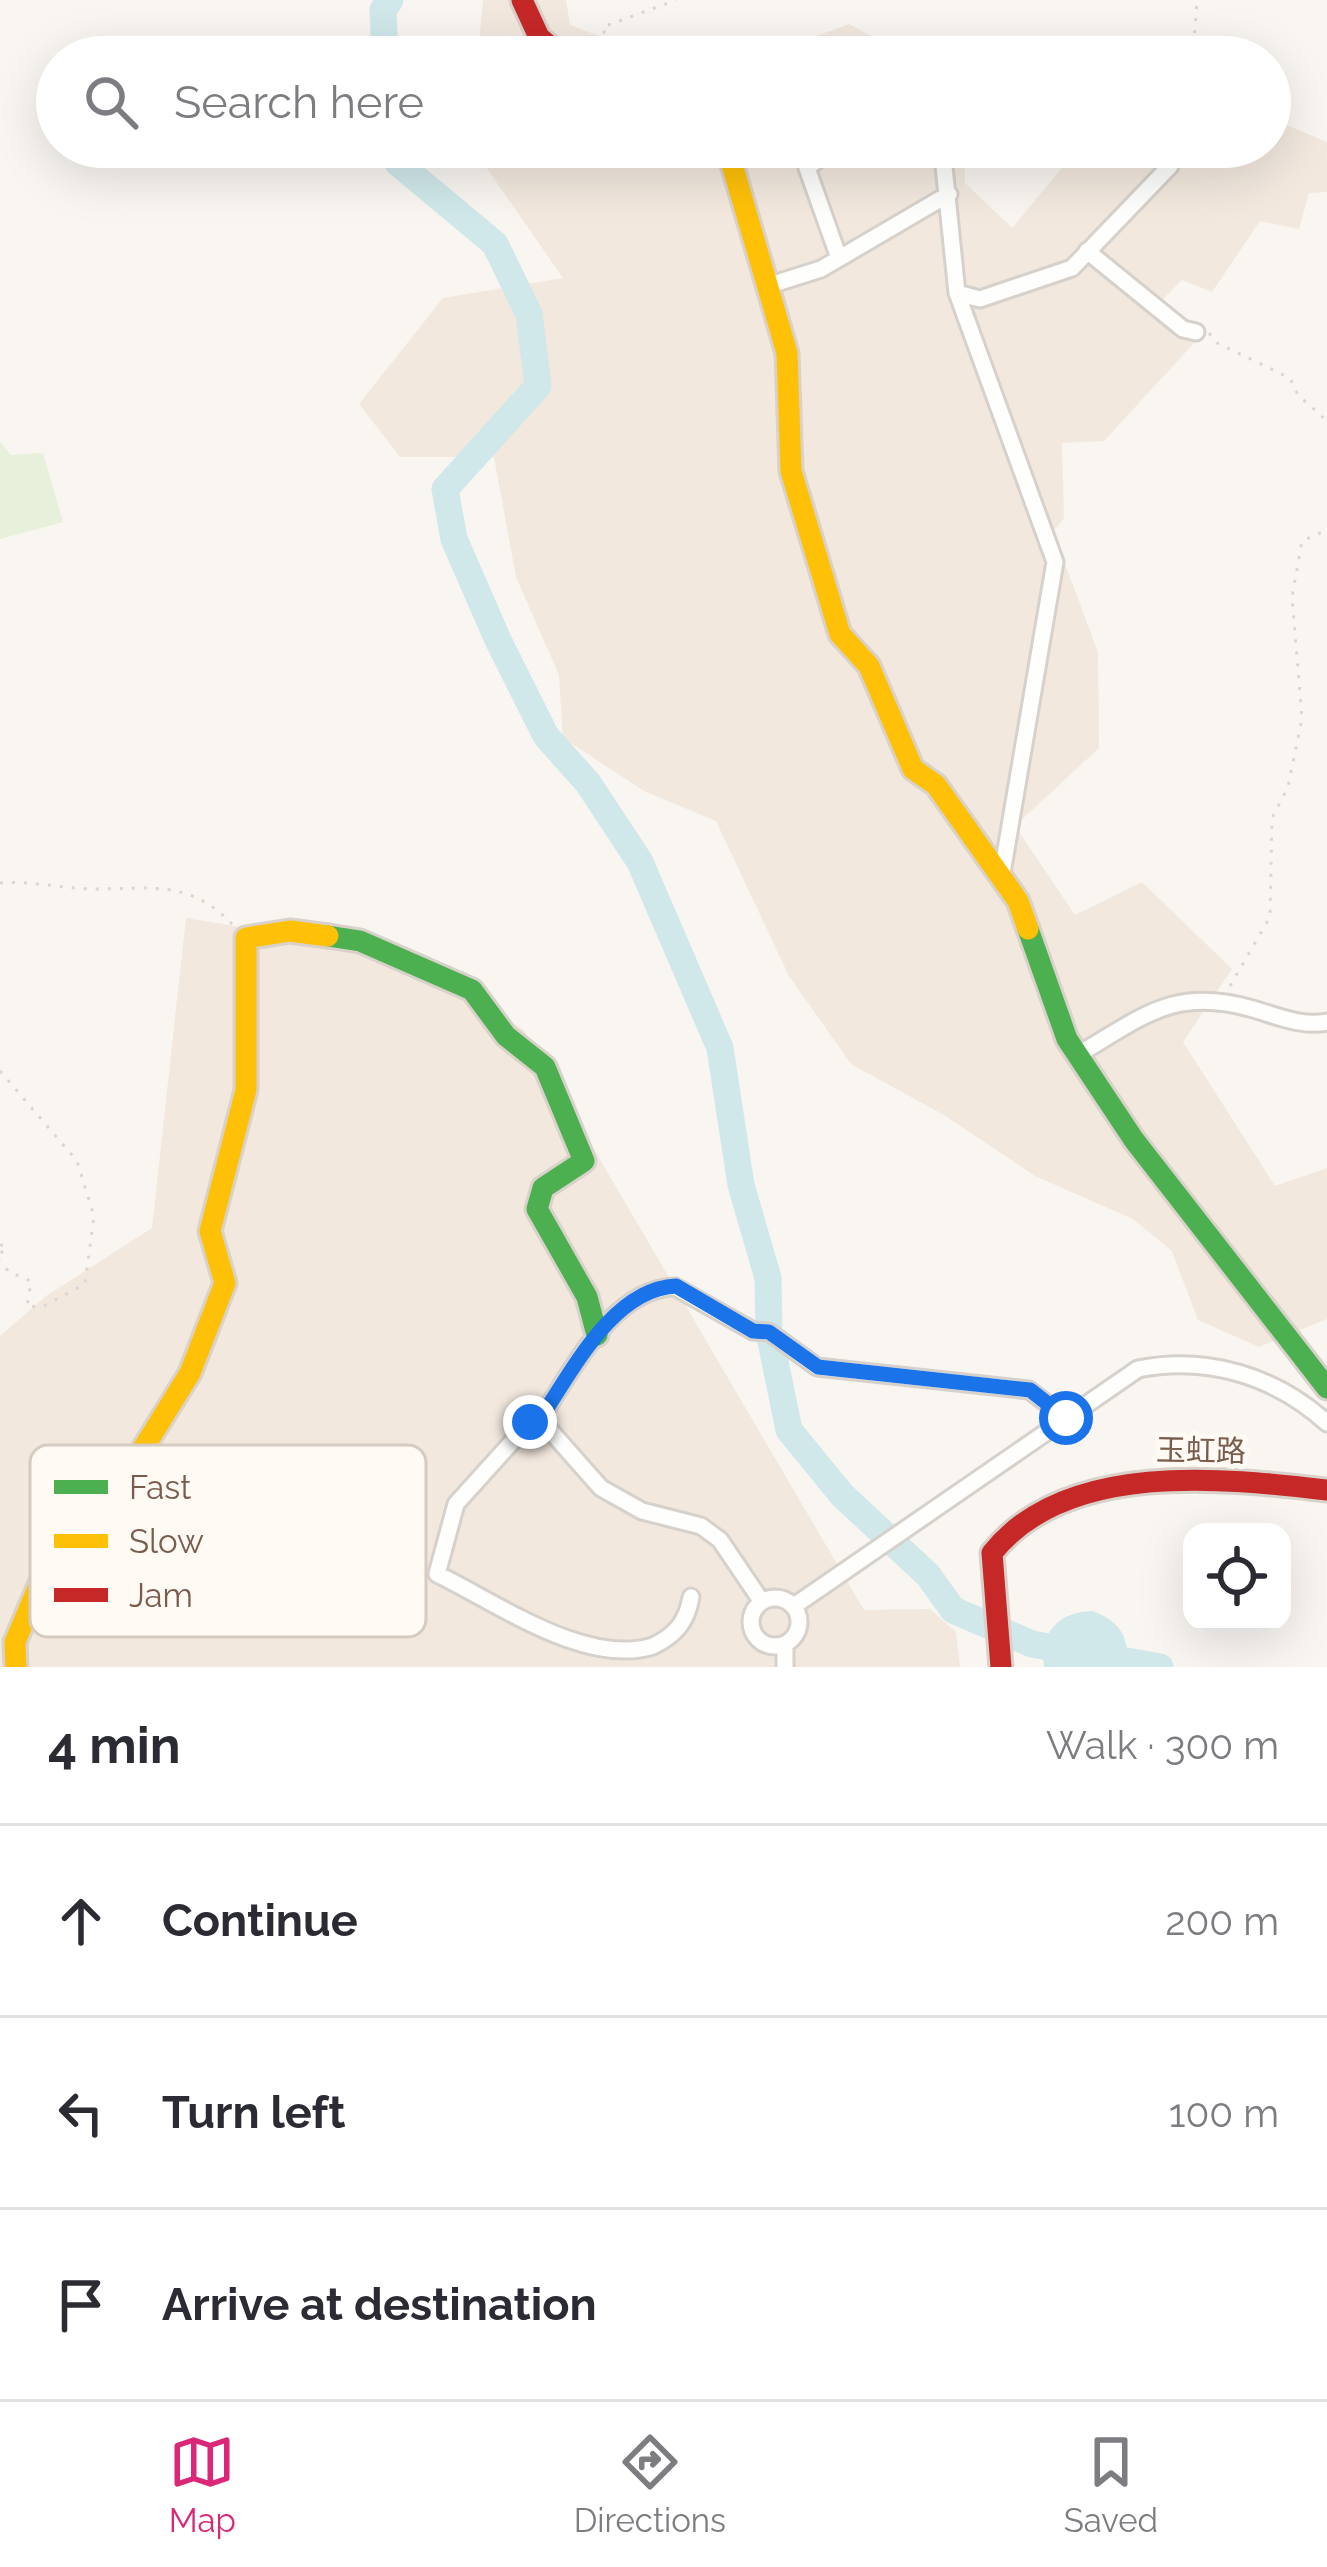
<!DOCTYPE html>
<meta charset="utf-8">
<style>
body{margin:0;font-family:Raleway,"Noto Sans SC",sans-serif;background:#f2f2f3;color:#2b2b33}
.controls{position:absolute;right:36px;bottom:36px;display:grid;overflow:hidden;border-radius:24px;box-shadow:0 12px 48px #0002}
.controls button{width:108px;height:108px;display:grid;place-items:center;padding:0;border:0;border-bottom:3px solid #e1e1e2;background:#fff;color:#2b2b33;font:60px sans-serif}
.stop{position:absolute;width:36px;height:36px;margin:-27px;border:9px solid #1a73e8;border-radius:50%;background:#fff}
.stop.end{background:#1a73e8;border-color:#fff;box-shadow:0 3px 12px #0008}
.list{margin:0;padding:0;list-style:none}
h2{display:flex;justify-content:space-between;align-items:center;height:156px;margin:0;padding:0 48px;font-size:51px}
h2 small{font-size:39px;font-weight:400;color:#7c7c81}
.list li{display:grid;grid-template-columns:78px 1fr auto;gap:36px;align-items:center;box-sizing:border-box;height:192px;padding:0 48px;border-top:3px solid #e1e1e2}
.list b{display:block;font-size:45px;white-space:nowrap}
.list em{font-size:39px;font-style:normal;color:#7c7c81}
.icon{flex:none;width:66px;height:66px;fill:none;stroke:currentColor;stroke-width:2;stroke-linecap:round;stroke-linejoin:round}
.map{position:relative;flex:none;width:1327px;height:1667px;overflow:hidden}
.search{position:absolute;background:#fff;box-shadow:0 12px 48px #0002;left:36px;right:36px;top:36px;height:132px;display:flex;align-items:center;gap:30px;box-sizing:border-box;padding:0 42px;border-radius:66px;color:#7c7c81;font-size:45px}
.sheet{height:732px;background:#fff}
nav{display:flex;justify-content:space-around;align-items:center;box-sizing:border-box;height:168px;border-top:3px solid #e1e1e2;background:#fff;font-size:33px;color:#7c7c81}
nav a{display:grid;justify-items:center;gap:6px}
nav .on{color:#db2777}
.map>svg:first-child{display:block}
</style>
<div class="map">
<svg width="1327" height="1667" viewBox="0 0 1327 1667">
<rect width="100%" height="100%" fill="#f9f5f0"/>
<path fill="#f2e8de" d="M 483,0 L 566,0 L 570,25 L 656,57 L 478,57 Z
M 849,24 L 910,57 L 759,57 Z
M 1270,118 L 1327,142 L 1327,192 L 1309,193 L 1299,229 L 1260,221 L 1212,292 L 1182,280 L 1158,304 L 1194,343 L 1104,441 L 1062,443 L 1064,518 L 1053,532 L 1098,652 L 1099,748 L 1015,826 L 1075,915 L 1142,882 L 1232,969 L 1183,1042 L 1275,1186 L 1327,1168 L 1327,1319 L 1259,1347 L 1198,1320 L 1172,1251 L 1133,1219 L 1035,1176 L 944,1115 L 851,1064 L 789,976 L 716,821 L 644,791 L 563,738 L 559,675 L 516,577 L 494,457 L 400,457 L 359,404 L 443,298 L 563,278 L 472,147 L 964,147 L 965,183 L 1012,228 L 1079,147 L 1270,147 Z
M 186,918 L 398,953 L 524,1030 L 864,1610 L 930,1609 L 956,1632 L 960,1667 L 0,1667 L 0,1336 L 46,1296 L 152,1228 Z"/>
<path fill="#e7f0db" d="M 0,442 L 11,455 L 43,453 L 63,522 L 0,539 Z"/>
<path fill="#d0e8ea" d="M 1092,1611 C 1119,1620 1131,1638 1126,1667 L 1044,1667 C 1039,1633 1058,1612 1092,1611 Z"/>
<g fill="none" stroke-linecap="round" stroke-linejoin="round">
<path stroke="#d0e8ea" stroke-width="27" d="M 385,57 L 383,10 L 390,0
M 396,147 L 398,163 L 495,244 L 529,314 L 538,386 L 445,489 L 454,539 L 498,640 L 546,736 L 588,783 L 640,862 L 720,1048 L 741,1185 L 768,1278 L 769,1332 L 789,1430 L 842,1495 L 928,1575 L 953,1610 L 1032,1644 L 1160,1667"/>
<defs>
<path id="street" d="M 834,147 L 807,168 L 839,258
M 942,147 L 957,293 L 1055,562 L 1002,873
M 1087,251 L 1183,329 L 1196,332
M 767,286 L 821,269 L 949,194
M 957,293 L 980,299 L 1072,268 L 1170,166 L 1176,147
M 1077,1055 C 1143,1017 1173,986 1253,1009 C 1277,1016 1302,1027 1327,1022
M 540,1419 C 571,1373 612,1288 675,1287 L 753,1331 L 769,1332 L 817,1367 L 1029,1390 L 1066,1418
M 691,1597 C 687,1621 676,1635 653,1646 C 586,1667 497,1603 437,1574 L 456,1504 L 530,1422 L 540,1419 L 601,1488 L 642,1511 L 701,1526 L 720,1540 L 762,1602
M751 1622a24 24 0 1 1 48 0a24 24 0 1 1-48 0Z
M 794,1606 L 1138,1369 C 1207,1355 1275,1376 1327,1423
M 785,1667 L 785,1644"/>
<path id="fast" d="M 1028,929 L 1067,1039 L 1134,1140 L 1327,1388
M 328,936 L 360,941 L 472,990 L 506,1036 L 545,1067 L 584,1161 L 543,1188 L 537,1209 L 587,1297 L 597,1335"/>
<path id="slow" d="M 727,147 L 787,353 L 791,471 L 840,634 L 869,666 L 913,769 L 936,785 L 1018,901 L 1028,929
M 16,1667 L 15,1642 L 44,1574 L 128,1473 L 190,1373 L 225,1283 L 210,1231 L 246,1090 L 246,938 L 290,931 L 328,936"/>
<path id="jam" d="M 522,0 L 539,37 L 563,57
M 1001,1667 L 992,1553 C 1066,1460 1224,1478 1327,1490"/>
</defs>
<use href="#street" stroke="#d7d1cb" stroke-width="21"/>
<use href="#fast" stroke="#d9d2cb" stroke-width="27"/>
<use href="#slow" stroke="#d9d2cb" stroke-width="27"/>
<use href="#jam" stroke="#d9d2cb" stroke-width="27"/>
<path stroke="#dcd5d0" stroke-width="3" stroke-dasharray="3 9" stroke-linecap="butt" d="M 610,57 L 603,27 L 676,0
M 1193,57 L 1197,0
M 1209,333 L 1217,343 L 1290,378 L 1298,395 L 1327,421
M 0,883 C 31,880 63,889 94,889 C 150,889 189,879 232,924
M 1230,986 L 1270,917 L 1272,818 L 1288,787 L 1302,718 L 1292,597 L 1302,541 L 1327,530
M 0,1071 L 77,1161 L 94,1216 L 85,1284 L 44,1306 L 27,1307 L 31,1281 L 9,1272 L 0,1261
M 0,1245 L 6,1246 L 0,1255"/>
<use href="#street" stroke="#fefefd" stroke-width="15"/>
<use href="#fast" stroke="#4caf50" stroke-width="21"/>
<use href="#slow" stroke="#ffc107" stroke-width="21"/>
<use href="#jam" stroke="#c62828" stroke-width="21"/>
</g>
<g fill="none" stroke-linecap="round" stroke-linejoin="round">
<path stroke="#1a73e8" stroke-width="15" d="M 530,1422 L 540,1419 C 572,1372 612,1289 676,1286 L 753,1331 L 769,1332 L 818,1367 L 1030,1390 L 1066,1418"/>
</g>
<g text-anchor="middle" stroke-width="10" stroke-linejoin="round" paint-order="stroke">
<g font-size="30" fill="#7a5c4d" stroke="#fffaf3">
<text transform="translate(1201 1451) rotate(1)" y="10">玉虹路</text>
</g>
</g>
<rect x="30" y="1445" width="396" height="192" rx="18" fill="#fffaf3" stroke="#d7cbc1" stroke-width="3"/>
<rect x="54" y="1480" width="54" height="14" fill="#4caf50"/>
<rect x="54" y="1534" width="54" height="14" fill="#ffc107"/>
<rect x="54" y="1588" width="54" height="14" fill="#c62828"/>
<g font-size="33" fill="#7a5c4d">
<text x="129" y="1499">Fast</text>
<text x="129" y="1553">Slow</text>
<text x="129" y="1607">Jam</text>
</g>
</svg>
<div class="controls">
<button><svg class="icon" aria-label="locate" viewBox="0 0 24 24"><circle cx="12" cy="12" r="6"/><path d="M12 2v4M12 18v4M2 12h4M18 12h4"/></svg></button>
</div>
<div class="stop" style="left:1066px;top:1418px"></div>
<div class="stop end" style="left:530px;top:1422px"></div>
<div class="search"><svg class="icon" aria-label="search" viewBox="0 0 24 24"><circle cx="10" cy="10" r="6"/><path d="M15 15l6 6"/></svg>Search here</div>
</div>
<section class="sheet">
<h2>4 min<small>Walk · 300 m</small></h2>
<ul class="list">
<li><svg class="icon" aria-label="ahead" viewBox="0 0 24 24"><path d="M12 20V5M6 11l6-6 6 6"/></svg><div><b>Continue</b></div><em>200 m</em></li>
<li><svg class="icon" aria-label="left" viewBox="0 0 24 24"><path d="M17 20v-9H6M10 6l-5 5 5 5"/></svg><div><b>Turn left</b></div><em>100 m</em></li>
<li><svg class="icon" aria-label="arrive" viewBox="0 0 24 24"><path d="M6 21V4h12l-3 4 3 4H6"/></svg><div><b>Arrive at destination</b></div></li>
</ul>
</section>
<nav>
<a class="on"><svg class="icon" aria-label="map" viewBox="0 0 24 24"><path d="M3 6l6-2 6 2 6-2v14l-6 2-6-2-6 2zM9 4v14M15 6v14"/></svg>Map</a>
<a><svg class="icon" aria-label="directions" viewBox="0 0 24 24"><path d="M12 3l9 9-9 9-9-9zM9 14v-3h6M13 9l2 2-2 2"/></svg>Directions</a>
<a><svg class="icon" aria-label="saved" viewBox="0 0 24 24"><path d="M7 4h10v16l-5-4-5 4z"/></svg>Saved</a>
</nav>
